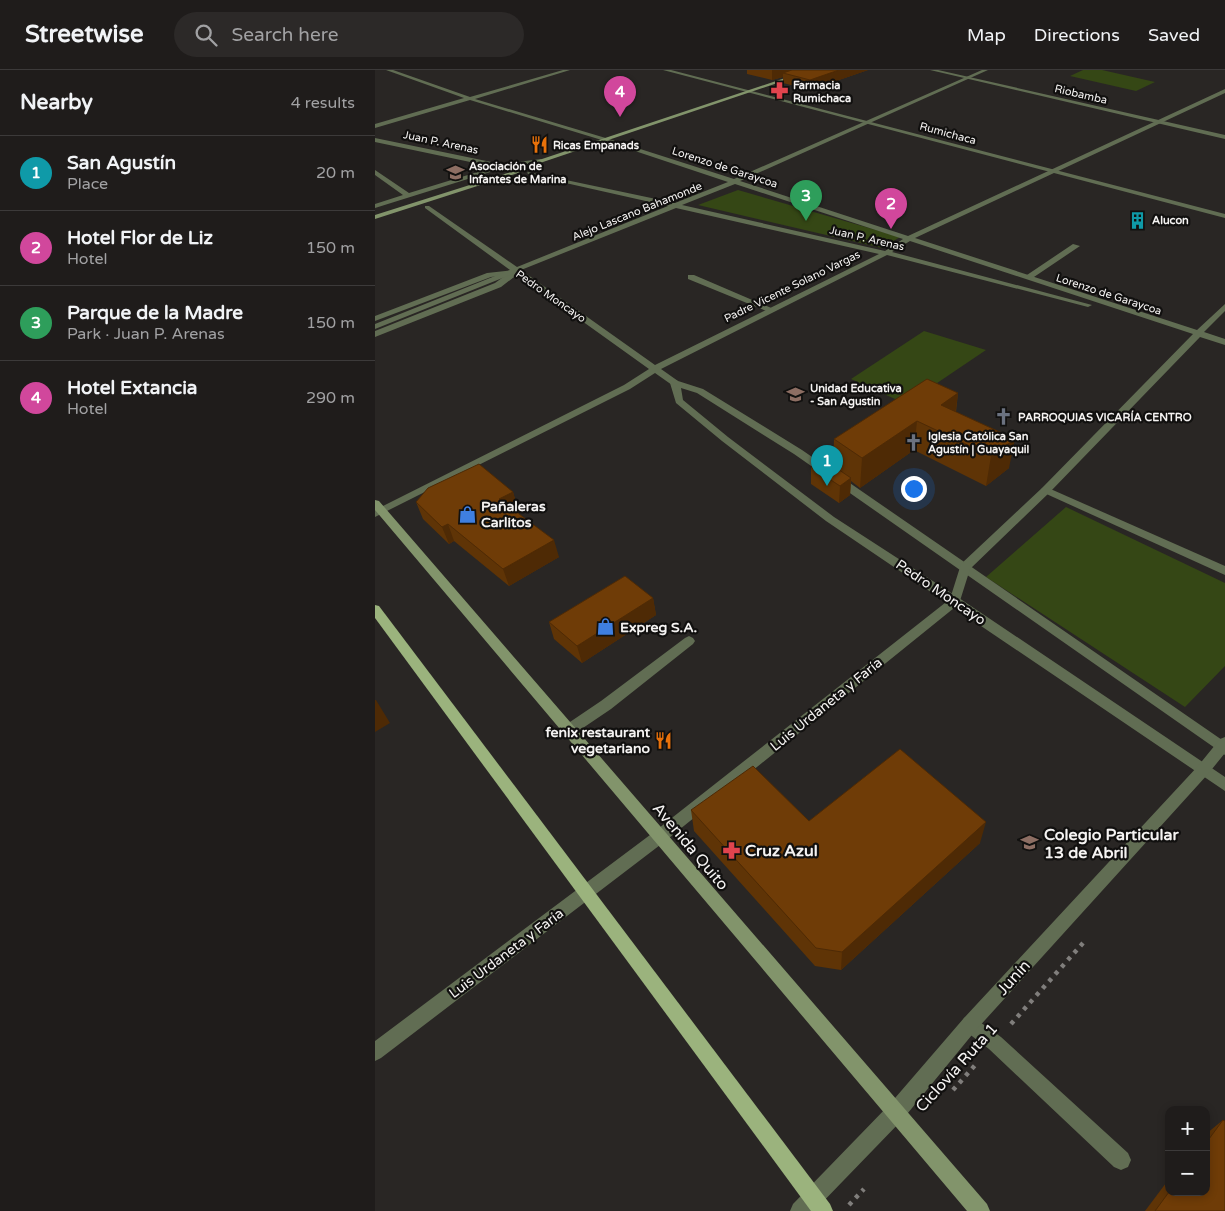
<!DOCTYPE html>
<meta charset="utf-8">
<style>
body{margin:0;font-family:"Varela Round",sans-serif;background:#2c2928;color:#f1f3f6}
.controls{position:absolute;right:15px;bottom:15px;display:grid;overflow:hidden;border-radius:10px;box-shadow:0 2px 8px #0003}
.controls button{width:45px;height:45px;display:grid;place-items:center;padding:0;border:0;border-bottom:1px solid #3c3a3a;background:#1f1c1b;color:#f1f3f6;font:25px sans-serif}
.you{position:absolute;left:538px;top:418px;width:18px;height:18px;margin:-12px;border:4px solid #fff;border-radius:50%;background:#1a73e8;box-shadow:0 0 0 8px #1a73e833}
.badge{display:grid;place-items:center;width:32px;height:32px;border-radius:50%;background:#1a73e8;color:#fff;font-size:16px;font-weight:700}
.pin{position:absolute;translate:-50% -41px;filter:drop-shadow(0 1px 2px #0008)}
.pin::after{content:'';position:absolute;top:26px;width:18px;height:15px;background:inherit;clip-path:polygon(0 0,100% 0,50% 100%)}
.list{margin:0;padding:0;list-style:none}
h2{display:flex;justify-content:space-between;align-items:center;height:65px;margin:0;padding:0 20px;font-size:21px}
h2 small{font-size:16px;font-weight:400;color:#a1a1a3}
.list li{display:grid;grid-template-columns:32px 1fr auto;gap:15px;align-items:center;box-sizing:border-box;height:75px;padding:0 20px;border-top:1px solid #3c3a3a}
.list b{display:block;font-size:19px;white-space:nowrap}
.list p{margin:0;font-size:16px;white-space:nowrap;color:#a1a1a3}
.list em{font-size:16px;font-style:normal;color:#a1a1a3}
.icon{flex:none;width:28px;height:28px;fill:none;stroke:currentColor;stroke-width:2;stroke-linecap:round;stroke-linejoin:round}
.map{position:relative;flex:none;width:850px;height:1141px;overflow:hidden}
header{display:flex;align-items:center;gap:30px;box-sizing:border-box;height:70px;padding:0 25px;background:#1f1c1b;border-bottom:1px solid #3c3a3a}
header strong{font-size:24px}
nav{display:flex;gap:28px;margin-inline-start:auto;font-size:18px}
.search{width:350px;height:45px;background:#2c2928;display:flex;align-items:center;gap:12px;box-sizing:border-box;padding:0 18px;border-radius:28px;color:#a1a1a3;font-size:19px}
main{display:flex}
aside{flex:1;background:#1f1c1b}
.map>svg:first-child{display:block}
</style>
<header>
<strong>Streetwise</strong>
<div class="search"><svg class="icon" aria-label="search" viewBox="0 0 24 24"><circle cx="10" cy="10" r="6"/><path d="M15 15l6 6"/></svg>Search here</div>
<nav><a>Map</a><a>Directions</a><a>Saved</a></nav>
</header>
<main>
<aside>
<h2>Nearby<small>4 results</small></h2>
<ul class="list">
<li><span class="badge" style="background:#0f9aa8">1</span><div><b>San Agustín</b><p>Place</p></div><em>20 m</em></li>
<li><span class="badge" style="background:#d1479c">2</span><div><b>Hotel Flor de Liz</b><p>Hotel</p></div><em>150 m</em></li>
<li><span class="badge" style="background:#2e9e5b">3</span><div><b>Parque de la Madre</b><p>Park · Juan P. Arenas</p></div><em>150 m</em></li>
<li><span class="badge" style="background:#d1479c">4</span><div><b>Hotel Extancia</b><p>Hotel</p></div><em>290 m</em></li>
</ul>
</aside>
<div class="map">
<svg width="850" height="1141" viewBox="0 0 850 1141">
<rect width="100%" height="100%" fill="#292624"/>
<path fill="#354715" d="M 708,0 L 727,0 L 780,12 L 761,21 L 695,6 Z
M 363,120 L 525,167 L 507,178 L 323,135 Z
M 549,261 L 611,280 L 531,334 L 476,309 Z
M 691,437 L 850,513 L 850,596 L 810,637 L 611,507 Z"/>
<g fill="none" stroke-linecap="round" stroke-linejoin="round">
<path stroke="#807e7c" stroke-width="4.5" stroke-dasharray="4 5.5" stroke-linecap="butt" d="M 636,954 L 708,873
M 578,1020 L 602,993
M 474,1135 L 489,1119"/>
<path fill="#616d53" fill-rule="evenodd" d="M 698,174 L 705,176 L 656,209 L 649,207 Z
M 140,200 L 144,202 L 143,204 L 126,217 L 0,267 L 0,261 L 120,213 L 131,205 L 116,207 L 0,251 L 0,246 L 112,203 Z
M 313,205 L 319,205 L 401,240 L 394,242 L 313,209 Z
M 300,310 L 328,319 L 427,380 L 850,672 L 850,685 L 419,384 L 322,323 L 306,318 L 308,330 L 353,367 L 459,447 L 584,528 L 850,707 L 850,721 L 451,451 L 347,371 L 301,333 L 295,313 Z
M 314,566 L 318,568 L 320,571 L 318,574 L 236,639 L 199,664 L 194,665 L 189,664 L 187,660 L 189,656 L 226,631 L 310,568 Z
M 595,945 L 626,967 L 753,1083 L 756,1090 L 753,1097 L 746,1100 L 739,1097 L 614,979 L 589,960 L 586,954 L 589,948 Z"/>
<path fill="#616d53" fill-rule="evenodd" d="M 671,417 L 850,496 L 850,505 L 667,422 L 666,420 L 667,418 Z"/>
<path fill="#616d53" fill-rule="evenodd" d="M 11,0 L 18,0 L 95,27 L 188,0 L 195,0 L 100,29 L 234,69 L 359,109 L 607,0 L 613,0 L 365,111 L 533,166 L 850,19 L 850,23 L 540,168 L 822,260 L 850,234 L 850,241 L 829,262 L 850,269 L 850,275 L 825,267 L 675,422 L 595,499 L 584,534 L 289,772 L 6,988 L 0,991 L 0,971 L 279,762 L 575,529 L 586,494 L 667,418 L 818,264 L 535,171 L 517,182 L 717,235 L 713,237 L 512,185 L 286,299 L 303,311 L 303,315 L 297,315 L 280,303 L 255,319 L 0,447 L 0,440 L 249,315 L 274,299 L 140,203 L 0,259 L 0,254 L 135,200 L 50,138 L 50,136 L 54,136 L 142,197 L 293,136 L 155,105 L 152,103 L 153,102 L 300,133 L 353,112 L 230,71 L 95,30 L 0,58 L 0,54 L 89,28 ZM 360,114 L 528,169 L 510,181 L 307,135 ZM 301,138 L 504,184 L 280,295 L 146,200 Z
M 0,68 L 126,94 L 166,89 L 169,91 L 128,98 L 0,138 L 0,134 L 28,125 L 0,105 L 0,100 L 34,123 L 119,97 L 0,72 Z"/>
<path fill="#616d53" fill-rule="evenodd" d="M 288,0 L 296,0 L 850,144 L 850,148 Z
M 555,0 L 563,0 L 850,65 L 850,69 Z
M 850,667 L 850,683 L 833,704 L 601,960 L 528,1049 L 439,1141 L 415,1141 L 418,1134 L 514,1035 L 589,948 L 823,696 L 845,669 Z"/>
<path fill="#82946b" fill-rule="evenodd" d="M 434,0 L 441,0 L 168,92 L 143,103 L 0,149 L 0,145 L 139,101 L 164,90 Z
M 0,430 L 4,431 L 612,1134 L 615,1141 L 592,1141 L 0,440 Z"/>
<path fill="#9bb37d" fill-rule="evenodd" d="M 0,535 L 4,536 L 455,1134 L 458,1141 L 436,1141 L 0,548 Z"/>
</g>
<path fill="#5f3406" d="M 372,0 L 493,0 L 435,20 L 408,13 L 408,7 L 397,10 L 372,4 Z
M 583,323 L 581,342 L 634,398 L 611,416 L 539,380 L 485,418 L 476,411 L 475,425 L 464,433 L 436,414 L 436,397 L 458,396 L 459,369 Z
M 138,422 L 143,439 L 140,440 L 184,487 L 134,516 L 79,471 L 74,474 L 48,449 L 41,432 Z
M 278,528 L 281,545 L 207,593 L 179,569 L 174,552 Z
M 316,740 L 434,751 L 605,773 L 466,900 L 440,896 L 319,761 Z
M 848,1050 L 850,1141 L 770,1141 L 794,1109 L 794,1122 L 831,1122 L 831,1064 Z"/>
<path fill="#4e2a05" d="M 397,0 L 428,0 L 408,3 L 408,7 L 397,10 Z
M 464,0 L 493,0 L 435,20 L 435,10 Z
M 583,323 L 579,353 L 566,335 Z
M 542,351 L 539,380 L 485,418 L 487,388 Z
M 640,369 L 634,398 L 611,416 L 616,386 Z
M 476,408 L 475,425 L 464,433 L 465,416 Z
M 138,422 L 143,439 L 129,446 L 124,429 Z
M 73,454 L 79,471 L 74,474 L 67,457 Z
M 179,470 L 184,487 L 134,516 L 128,499 Z
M 278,528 L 281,545 L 207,593 L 202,576 Z
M 0,630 L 1,630 L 15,653 L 0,662 Z
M 611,752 L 605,773 L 466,900 L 467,882 Z"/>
<path fill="#6f3c07" stroke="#4e2a05" d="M 417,0 L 464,0 L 435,10 L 408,3 Z
M 552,309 L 583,323 L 566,335 L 640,369 L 616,386 L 542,351 L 487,388 L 459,369 Z
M 448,389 L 476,408 L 465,416 L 436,397 Z
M 104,394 L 138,422 L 124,429 L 179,470 L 128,499 L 73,454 L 67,457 L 41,432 L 53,418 Z
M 250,506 L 278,528 L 202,576 L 174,552 Z
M 525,679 L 611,752 L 467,882 L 441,878 L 316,740 L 378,696 L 434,751 Z
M 848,1050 L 850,1051 L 850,1141 L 780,1141 L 794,1122 L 831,1122 L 831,1073 Z"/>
<defs>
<symbol id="pharmacy-bare" viewBox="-9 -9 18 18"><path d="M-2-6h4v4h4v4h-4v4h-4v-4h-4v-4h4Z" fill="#e0444e" stroke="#11100f" stroke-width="2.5" paint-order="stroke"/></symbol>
<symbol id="restaurant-bare" viewBox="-9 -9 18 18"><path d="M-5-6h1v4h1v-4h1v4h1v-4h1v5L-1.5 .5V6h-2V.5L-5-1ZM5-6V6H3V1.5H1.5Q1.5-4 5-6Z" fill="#e8710a" stroke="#11100f" stroke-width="2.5" paint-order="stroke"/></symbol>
<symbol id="school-bare" viewBox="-9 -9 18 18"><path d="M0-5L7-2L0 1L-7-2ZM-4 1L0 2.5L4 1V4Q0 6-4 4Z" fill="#8d6e63" stroke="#11100f" stroke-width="2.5" paint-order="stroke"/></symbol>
<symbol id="building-bare" viewBox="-9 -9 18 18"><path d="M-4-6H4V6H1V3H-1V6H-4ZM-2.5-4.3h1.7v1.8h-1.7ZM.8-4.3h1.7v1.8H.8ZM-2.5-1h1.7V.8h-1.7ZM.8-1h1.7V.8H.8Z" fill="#0f9aa8" stroke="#11100f" stroke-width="2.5" paint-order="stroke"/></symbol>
<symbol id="church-bare" viewBox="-9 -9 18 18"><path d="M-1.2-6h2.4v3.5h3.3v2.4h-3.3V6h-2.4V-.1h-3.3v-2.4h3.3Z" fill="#6b7280" stroke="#11100f" stroke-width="2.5" paint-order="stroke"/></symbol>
<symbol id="shop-bare" viewBox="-9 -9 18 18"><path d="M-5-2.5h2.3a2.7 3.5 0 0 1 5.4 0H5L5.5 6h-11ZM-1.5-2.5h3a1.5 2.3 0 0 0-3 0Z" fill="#3f7fe0" stroke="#11100f" stroke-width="2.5" paint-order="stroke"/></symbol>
</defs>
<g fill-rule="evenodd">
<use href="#pharmacy-bare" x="392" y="8" width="25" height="25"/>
<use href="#restaurant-bare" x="152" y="62" width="25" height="25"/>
<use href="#school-bare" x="68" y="90" width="25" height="25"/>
<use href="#building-bare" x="750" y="138" width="25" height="25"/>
<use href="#school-bare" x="408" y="312" width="25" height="25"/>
<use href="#church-bare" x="616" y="334" width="25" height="25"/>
<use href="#church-bare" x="526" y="360" width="25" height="25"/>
<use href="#shop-bare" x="80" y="432" width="25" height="25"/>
<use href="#shop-bare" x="218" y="544" width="25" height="25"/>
<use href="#restaurant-bare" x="276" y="658" width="25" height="25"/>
<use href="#school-bare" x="642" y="760" width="25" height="25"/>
<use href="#pharmacy-bare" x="344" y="768" width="25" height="25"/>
</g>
<g text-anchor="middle" stroke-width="4.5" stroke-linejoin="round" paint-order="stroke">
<g font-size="11" font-weight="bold" fill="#f5f3f2" stroke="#11100f" text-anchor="start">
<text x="418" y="19">Farmacia<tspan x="418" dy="13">Rumichaca</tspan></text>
<text x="178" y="79">Ricas Empanads</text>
<text x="94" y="100">Asociación de<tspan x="94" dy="13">Infantes de Marina</tspan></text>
<text x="777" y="154">Alucon</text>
<text x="435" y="322">Unidad Educativa<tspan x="435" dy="13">- San Agustin</tspan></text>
<text x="643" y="351">PARROQUIAS VICARÍA CENTRO</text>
<text x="553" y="370">Iglesia Católica San<tspan x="553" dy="13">Agustín | Guayaquil</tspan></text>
</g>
<g font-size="11" fill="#f5f3f2" stroke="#11100f">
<text transform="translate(706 24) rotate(13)" y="4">Riobamba</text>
<text transform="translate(573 63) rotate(15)" y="4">Rumichaca</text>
<text transform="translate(66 72) rotate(12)" y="4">Juan P. Arenas</text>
<text transform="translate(350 97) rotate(18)" y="4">Lorenzo de Garaycoa</text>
<text transform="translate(262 141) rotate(-22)" y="4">Alejo Lascano Bahamonde</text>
<text transform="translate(492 168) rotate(13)" y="4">Juan P. Arenas</text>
<text transform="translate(417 216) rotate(-26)" y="4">Padre Vicente Solano Vargas</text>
<text transform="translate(734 224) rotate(18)" y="4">Lorenzo de Garaycoa</text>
<text transform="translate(176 226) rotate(35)" y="4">Pedro Moncayo</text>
</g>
<g font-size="14" font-weight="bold" fill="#f5f3f2" stroke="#11100f" text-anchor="start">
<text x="106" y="441">Pañaleras<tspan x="106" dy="16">Carlitos</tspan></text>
<text x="245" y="562">Expreg S.A.</text>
<text x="275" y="667" text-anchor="end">fenix restaurant<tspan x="275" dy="16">vegetariano</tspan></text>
</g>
<g font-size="14" fill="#f5f3f2" stroke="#11100f">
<text transform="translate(566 522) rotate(34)" y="5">Pedro Moncayo</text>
<text transform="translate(451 634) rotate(-39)" y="5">Luis Urdaneta y Faría</text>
<text transform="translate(131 883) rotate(-37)" y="5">Luis Urdaneta y Faría</text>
</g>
<g font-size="16" font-weight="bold" fill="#f5f3f2" stroke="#11100f" text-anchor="start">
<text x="669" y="770">Colegio Particular<tspan x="669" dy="18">13 de Abril</tspan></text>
<text x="370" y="786">Cruz Azul</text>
</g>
<g font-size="16" fill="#f5f3f2" stroke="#11100f">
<text transform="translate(316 776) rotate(50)" y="6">Avenida Quito</text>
<text transform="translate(638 907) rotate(-48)" y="6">Junín</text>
<text transform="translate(581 997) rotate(-48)" y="6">Ciclovía Ruta 1</text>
</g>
</g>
</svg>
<div class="controls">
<button>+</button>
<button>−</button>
</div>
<div class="you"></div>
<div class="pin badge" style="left:452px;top:416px;background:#0f9aa8">1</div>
<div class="pin badge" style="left:516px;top:159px;background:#d1479c">2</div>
<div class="pin badge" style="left:431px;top:151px;background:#2e9e5b">3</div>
<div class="pin badge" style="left:245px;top:47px;background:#d1479c">4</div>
</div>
</main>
